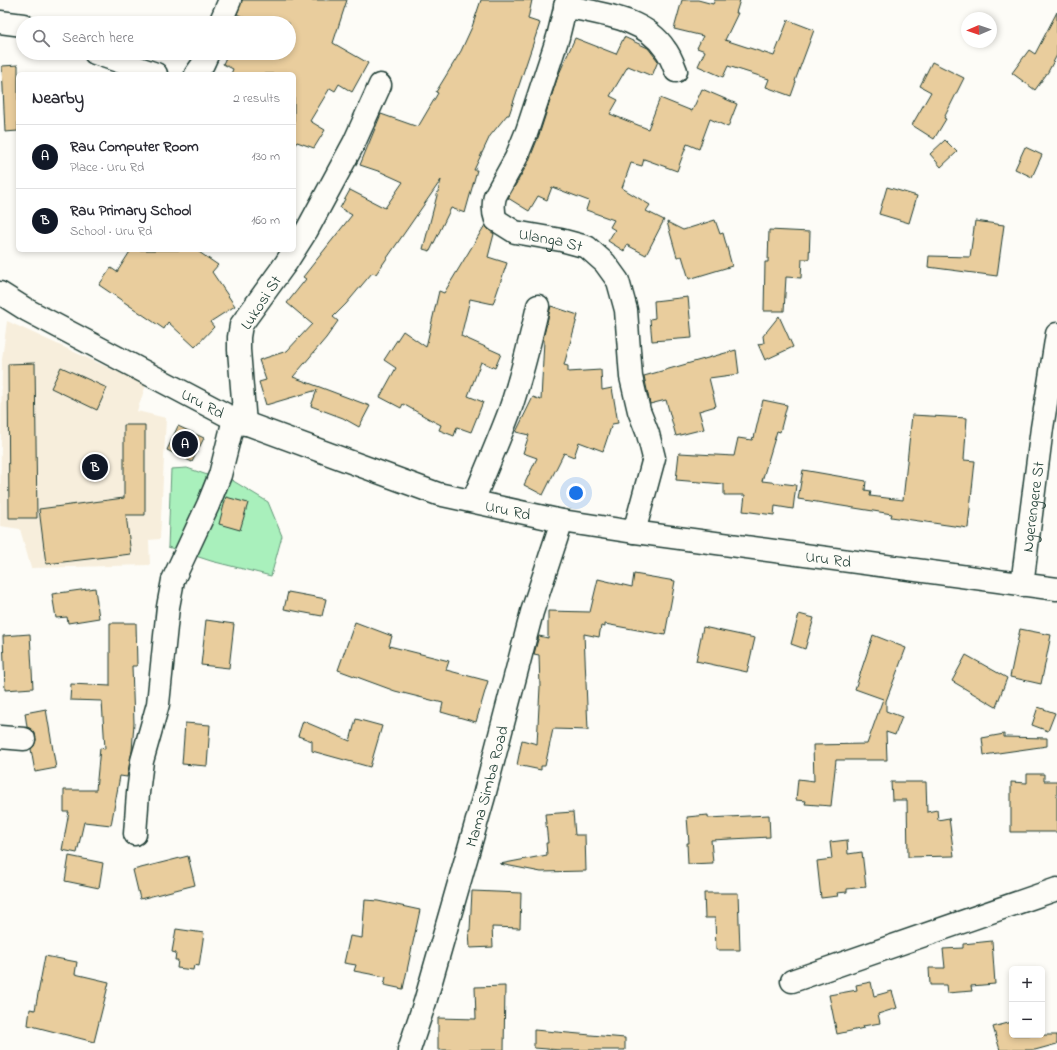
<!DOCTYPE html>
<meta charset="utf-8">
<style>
body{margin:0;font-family:"Indie Flower",sans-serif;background:#f7f7f7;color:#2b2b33}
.controls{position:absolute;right:12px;bottom:12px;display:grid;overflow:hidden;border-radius:6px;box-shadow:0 2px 6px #0003}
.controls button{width:36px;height:36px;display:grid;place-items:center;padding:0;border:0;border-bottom:1px solid #e1e1e2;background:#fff;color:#2b2b33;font:20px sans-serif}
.compass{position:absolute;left:961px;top:12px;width:36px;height:36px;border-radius:50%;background:#fff;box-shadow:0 2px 6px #0003;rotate:268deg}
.you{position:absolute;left:576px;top:493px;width:14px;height:14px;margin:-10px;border:3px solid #fff;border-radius:50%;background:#1a73e8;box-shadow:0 0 0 6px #1a73e833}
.badge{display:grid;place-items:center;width:26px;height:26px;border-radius:50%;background:#111827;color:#fff;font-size:13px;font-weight:700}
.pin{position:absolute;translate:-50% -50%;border:2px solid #fff;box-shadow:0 1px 4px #0006}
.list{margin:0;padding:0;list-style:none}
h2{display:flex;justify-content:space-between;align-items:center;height:52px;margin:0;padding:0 16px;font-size:17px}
h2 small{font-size:13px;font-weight:400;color:#7c7c81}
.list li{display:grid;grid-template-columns:26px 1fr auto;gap:12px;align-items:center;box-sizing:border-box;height:64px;padding:0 16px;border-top:1px solid #e1e1e2}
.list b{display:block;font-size:15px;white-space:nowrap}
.list p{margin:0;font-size:13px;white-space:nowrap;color:#7c7c81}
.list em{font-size:13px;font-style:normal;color:#7c7c81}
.icon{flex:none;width:22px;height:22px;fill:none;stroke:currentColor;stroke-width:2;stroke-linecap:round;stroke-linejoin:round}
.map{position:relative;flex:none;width:1057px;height:1050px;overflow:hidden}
.search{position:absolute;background:#fff;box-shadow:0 2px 6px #0003;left:16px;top:16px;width:280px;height:44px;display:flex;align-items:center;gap:10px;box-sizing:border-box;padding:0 14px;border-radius:22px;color:#7c7c81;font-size:15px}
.panel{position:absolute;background:#fff;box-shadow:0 2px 6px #0003;left:16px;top:72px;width:280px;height:180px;border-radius:6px}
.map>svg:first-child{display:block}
</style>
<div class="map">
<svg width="1057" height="1050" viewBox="0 0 1057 1050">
<rect width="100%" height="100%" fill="#fdfcf7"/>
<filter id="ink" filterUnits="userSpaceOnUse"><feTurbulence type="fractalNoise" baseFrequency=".025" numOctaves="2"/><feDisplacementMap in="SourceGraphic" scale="8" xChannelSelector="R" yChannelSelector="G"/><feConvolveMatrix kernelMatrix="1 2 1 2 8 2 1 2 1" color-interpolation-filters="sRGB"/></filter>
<g filter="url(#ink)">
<path fill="#f7eedc" d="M 7,321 L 146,385 L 137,411 L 166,418 L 160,539 L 149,540 L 150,565 L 31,568 L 20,529 L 0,526 L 2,359 Z"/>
<path fill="#a9f0bc" stroke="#649678" d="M 187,468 L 219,479 L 230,479 L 268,502 L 282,536 L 271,576 L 211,561 L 168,547 L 171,469 Z"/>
<path fill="#e9cd9d" stroke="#1f3d34" d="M 242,0 L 347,0 L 333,43 L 368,63 L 352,92 L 339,84 L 335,91 L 330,88 L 310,121 L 325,130 L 314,148 L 297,142 L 294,146 L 294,74 L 231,74 L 233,69 L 223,64 L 228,53 L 289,53 L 289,23 L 255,23 L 237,14 Z
M 481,0 L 532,0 L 528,19 L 540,23 L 509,115 L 507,115 L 490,136 L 474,170 L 477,170 L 465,213 L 451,208 L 430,251 L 423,249 L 441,180 L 376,274 L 372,273 L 346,304 L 333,317 L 338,321 L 326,338 L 293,377 L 370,406 L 359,427 L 343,418 L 311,406 L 317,390 L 266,405 L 259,382 L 266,380 L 259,360 L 287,351 L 312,324 L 287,303 L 306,279 L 303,277 L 352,215 L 340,208 L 350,190 L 385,208 L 403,182 L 381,172 L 360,165 L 381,114 L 418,127 L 438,93 L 436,92 L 461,51 L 472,27 Z
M 682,0 L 698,0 L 713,4 L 715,0 L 740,0 L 736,13 L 738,13 L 725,40 L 774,56 L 788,20 L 814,30 L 795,81 L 796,82 L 791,96 L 766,87 L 769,79 L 728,66 L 723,77 L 698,66 L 705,51 L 697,48 L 703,36 L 674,29 Z
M 1057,12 L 1057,55 L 1048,72 L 1035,90 L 1012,73 L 1029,50 L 1035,54 Z
M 624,37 L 648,48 L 658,61 L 652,76 L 628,66 L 610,96 L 618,100 L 610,114 L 648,129 L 660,98 L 692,111 L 702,89 L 737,104 L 728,127 L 710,119 L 699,149 L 687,144 L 677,171 L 644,159 L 642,166 L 631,163 L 622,188 L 650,205 L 646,211 L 664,220 L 646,255 L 627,245 L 624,251 L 608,241 L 615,230 L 610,227 L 614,220 L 586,210 L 589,201 L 552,187 L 547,200 L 538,196 L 529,211 L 508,198 L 528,163 L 539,135 L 558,76 L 575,38 L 616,54 Z
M 932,62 L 964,78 L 944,118 L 946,119 L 934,139 L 912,125 L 931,92 L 920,86 Z
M 18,65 L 18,131 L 5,132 L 2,66 Z
M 945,140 L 957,152 L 941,167 L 930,154 Z
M 1025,147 L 1042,155 L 1032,177 L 1015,169 Z
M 887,187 L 917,196 L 909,223 L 879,214 Z
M 715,220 L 720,234 L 723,233 L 732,266 L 689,279 L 682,256 L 677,257 L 667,222 L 683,230 Z
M 975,221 L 1004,225 L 997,276 L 928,267 L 929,256 L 970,257 Z
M 485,225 L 489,230 L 494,234 L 488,257 L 507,263 L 493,304 L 470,299 L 461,336 L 501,354 L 495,368 L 481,362 L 468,396 L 483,402 L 471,432 L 457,427 L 454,436 L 439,430 L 441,425 L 433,421 L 403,404 L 401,408 L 380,397 L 396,368 L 384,360 L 403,331 L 426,347 L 439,291 L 444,293 Z
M 769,230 L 810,232 L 809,259 L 802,259 L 801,278 L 786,277 L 784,311 L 764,311 L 765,262 L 768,262 Z
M 131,250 L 196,250 L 218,265 L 212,272 L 235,306 L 210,322 L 214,327 L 195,347 L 168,322 L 164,329 L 99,285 L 111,268 L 117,272 Z
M 688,297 L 692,338 L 652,341 L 650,319 L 655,318 L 654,301 Z
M 551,306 L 578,315 L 564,365 L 568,366 L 568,372 L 601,370 L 602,390 L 612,388 L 618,423 L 612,424 L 603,451 L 579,442 L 574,457 L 564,453 L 543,495 L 524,485 L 537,458 L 523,453 L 529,435 L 516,432 L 533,397 L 541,400 L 544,340 L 543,339 Z
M 779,316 L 793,347 L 765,360 L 758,344 L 764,343 L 763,336 Z
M 736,350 L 739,374 L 709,378 L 716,406 L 699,411 L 704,429 L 676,436 L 666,400 L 650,404 L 644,376 Z
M 35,363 L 37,518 L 9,518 L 8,364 Z
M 61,367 L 107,388 L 97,410 L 51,388 Z
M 763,400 L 787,405 L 780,432 L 777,431 L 762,481 L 796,485 L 793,509 L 775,506 L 774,515 L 743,511 L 745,495 L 724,495 L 724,484 L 676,480 L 679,453 L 734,456 L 738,438 L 752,440 L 753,437 L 754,438 Z
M 912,415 L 967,418 L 964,460 L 975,461 L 968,528 L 891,517 L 892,514 L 798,499 L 803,470 L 866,481 L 865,490 L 871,491 L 870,496 L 903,500 Z
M 124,425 L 145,425 L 145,515 L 126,515 L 131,554 L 46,564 L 39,509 L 124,498 Z
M 178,426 L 204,438 L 192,462 L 167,450 Z
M 226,497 L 248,503 L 240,530 L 219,524 Z
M 634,574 L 675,581 L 665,635 L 605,624 L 605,627 L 601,626 L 599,637 L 584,634 L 588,730 L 553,729 L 545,766 L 541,766 L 541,770 L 517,765 L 522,740 L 537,744 L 540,687 L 539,655 L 534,654 L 539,636 L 548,638 L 548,611 L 590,612 L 598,579 L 632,587 Z
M 95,588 L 99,618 L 68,623 L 67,617 L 56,618 L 52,594 Z
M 288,592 L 326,599 L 322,616 L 284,609 Z
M 799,614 L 814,618 L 805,649 L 791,644 Z
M 206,620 L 234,624 L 229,668 L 201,665 Z
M 355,622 L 392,636 L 389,646 L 449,661 L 446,670 L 488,681 L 476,722 L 441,712 L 443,703 L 395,691 L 338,670 Z
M 110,623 L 136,623 L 137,666 L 132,666 L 134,723 L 132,751 L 127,777 L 120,776 L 111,825 L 84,822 L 77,853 L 62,850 L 69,812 L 64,812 L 64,790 L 96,790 L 100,748 L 105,749 L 102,701 L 70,700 L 71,684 L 110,686 Z
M 703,627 L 755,638 L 747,672 L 696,661 Z
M 1020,629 L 1051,635 L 1041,684 L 1010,677 Z
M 30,634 L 33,688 L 5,690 L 3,636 Z
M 873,635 L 906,648 L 886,701 L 886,711 L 902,717 L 895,735 L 886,732 L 887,760 L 836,760 L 831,806 L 805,804 L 806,801 L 796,800 L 798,779 L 814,781 L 813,745 L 867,744 L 883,699 L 855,689 Z
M 966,655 L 1007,678 L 996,707 L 952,681 Z
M 1038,707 L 1055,713 L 1048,731 L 1032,725 Z
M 46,709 L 56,768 L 35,772 L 31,749 L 34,746 L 36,740 L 35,733 L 31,729 L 27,727 L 25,713 Z
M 356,719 L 382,726 L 370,767 L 312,751 L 312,741 L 298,736 L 303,721 L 350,741 Z
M 185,723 L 210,725 L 207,766 L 182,764 Z
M 1004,734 L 1004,737 L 1047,738 L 1047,746 L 984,755 L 982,738 Z
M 1027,774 L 1044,774 L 1044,781 L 1057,781 L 1057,832 L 1011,832 L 1011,782 L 1027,783 Z
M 891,782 L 926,782 L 927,812 L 937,810 L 938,820 L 949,818 L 954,856 L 908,857 L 907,800 L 892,800 Z
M 573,812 L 575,835 L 585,835 L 586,871 L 541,872 L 500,864 L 547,855 L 546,843 L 548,843 L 545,814 Z
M 708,815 L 708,818 L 769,815 L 770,837 L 711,840 L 713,863 L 688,864 L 687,843 L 689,843 L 687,817 Z
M 847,840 L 848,854 L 862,852 L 866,887 L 847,889 L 847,892 L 837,893 L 838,896 L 821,898 L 817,861 L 832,859 L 830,842 Z
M 69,856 L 103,863 L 99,888 L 65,881 Z
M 188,856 L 195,885 L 140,899 L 133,870 Z
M 472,891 L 521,893 L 520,928 L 492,927 L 493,947 L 470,948 L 469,930 L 470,930 Z
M 704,893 L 738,893 L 740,950 L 716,950 L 715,918 L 705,918 Z
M 365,900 L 378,901 L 420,910 L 403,989 L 384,985 L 386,977 L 354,971 L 356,965 L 344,963 L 350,936 L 362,938 Z
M 176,929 L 204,933 L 199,966 L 194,965 L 193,970 L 177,968 L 178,960 L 175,960 L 176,953 L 172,952 Z
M 992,941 L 995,984 L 971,986 L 972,991 L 947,993 L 946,985 L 930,985 L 929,968 L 945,968 L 943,949 L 963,948 L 963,944 Z
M 45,956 L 77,962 L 75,974 L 109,982 L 94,1042 L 28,1025 L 30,1009 L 35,1010 Z
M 871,982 L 874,996 L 892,991 L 897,1008 L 878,1014 L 880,1023 L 863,1026 L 864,1028 L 837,1034 L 829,995 L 857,990 L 856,985 Z
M 505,986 L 504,1050 L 438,1050 L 438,1018 L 476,1019 L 475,987 Z
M 1012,1022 L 1012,1035 L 1057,1035 L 1057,1044 L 1035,1050 L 1000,1050 L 993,1027 Z
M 534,1030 L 625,1038 L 625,1050 L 561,1050 L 534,1048 Z"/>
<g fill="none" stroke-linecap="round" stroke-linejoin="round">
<defs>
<g id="minor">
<path id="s1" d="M 567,0 L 558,37 L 527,131 L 516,158 L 495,196 C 493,204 493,212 496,220 L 515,232 L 561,240 L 587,247 L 605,263 L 618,281 L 626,310 L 631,377 L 639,411 L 648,434 L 654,458 L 634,532"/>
<path d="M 565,6 C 599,14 644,17 665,49 C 670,55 673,63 676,71"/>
<path d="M 0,22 L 23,25"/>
<path d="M 220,23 L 230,0"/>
<path d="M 95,53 L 156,74"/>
<path d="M 196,74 L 203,64 L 208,53"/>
<path id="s2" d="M 0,293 L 27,310 L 234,419 L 438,494 L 562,521 L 634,532 L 1057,589"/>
<path d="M 245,424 L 239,350 L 239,337 L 241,325 L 286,263 L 307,230 L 354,143 L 380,85"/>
<path d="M 473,501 C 485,472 498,442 509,413 C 521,378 530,342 538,306"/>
<path id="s3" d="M 1022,585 L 1042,428 L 1057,334"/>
<path d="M 0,737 L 24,739"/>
<path d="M 135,834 L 138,793 L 142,761 L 158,704 L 168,607 L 173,580 L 208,505 L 220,475 L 234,419"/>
<path d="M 792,981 L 1057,889"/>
<path id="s4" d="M 409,1050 L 425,1002 L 484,796 L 532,612 L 562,521"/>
</g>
</defs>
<use href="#minor" stroke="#1f3d34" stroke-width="25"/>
<use href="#minor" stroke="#fdfcf7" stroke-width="22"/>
</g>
</g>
<g text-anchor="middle" stroke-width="4" stroke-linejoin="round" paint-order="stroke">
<g font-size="16" fill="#1f3d34" stroke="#fdfcf7">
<text dy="6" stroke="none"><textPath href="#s1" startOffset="293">Ulanga St</textPath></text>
<text transform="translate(260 302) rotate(-57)" y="6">Lukosi St</text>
<text dy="6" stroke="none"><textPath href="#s2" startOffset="231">Uru Rd</textPath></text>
<text dy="6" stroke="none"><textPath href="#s3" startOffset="79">Ngerengere St</textPath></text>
<text dy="6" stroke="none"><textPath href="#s2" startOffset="555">Uru Rd</textPath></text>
<text dy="6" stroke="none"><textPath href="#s2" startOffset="879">Uru Rd</textPath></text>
<text dy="6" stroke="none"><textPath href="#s4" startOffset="275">Mama Simba Road</textPath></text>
</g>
</g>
</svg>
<div class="controls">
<button>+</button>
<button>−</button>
</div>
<svg class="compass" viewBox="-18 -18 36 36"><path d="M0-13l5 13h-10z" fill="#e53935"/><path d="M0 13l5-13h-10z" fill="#7c7c81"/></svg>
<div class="you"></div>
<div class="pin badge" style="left:185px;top:444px">A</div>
<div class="pin badge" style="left:95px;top:467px">B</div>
<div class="search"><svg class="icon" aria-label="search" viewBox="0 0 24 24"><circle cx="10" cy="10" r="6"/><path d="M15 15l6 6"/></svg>Search here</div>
<section class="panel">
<h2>Nearby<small>2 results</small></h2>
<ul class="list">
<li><span class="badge">A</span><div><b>Rau Computer Room</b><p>Place · Uru Rd</p></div><em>130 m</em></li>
<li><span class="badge">B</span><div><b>Rau Primary School</b><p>School · Uru Rd</p></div><em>160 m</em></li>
</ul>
</section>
</div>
